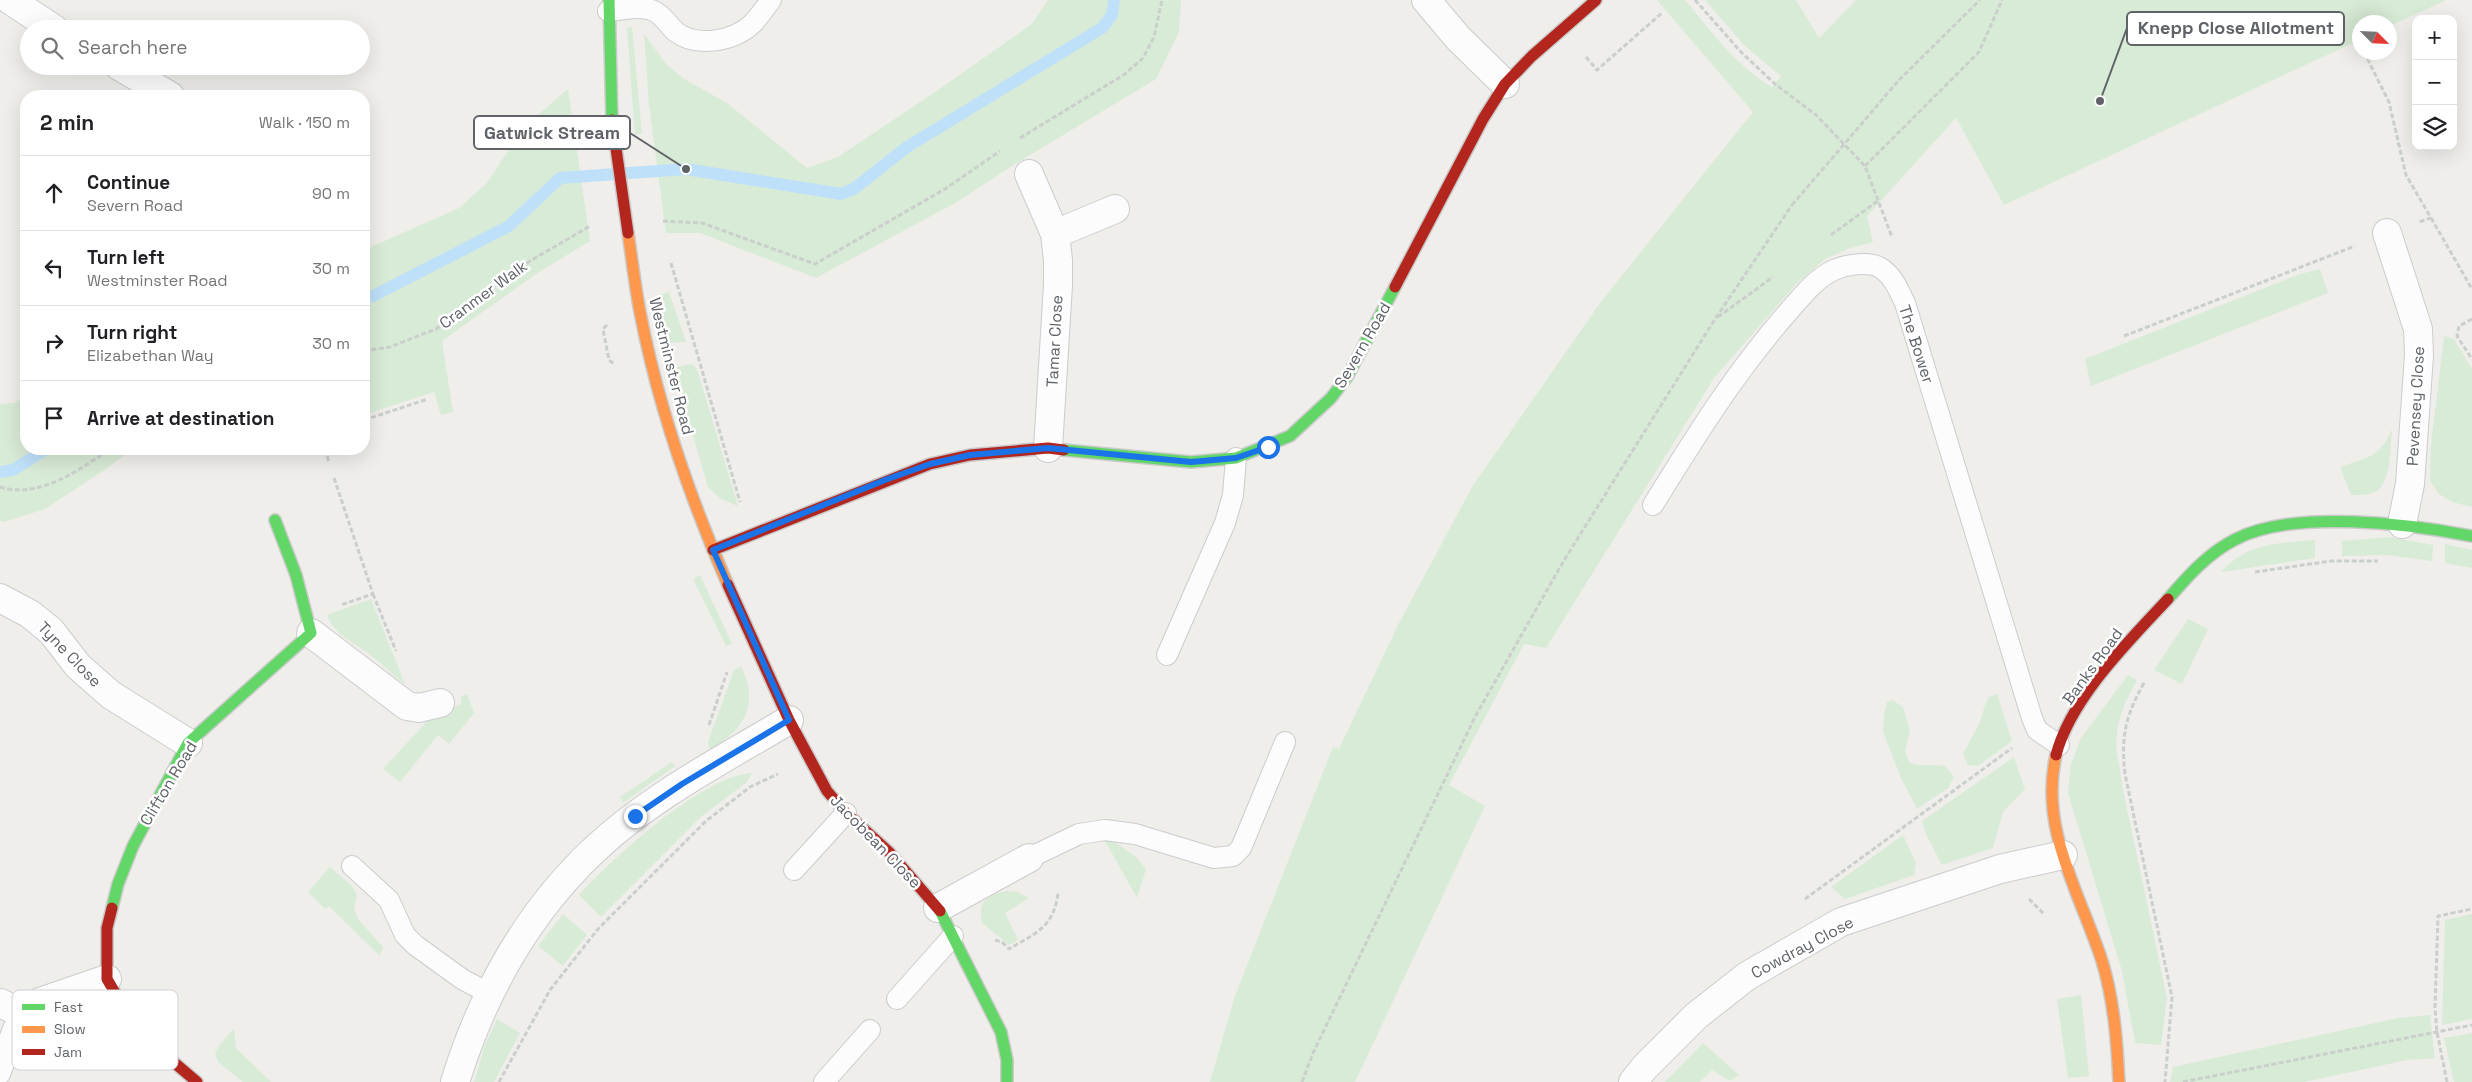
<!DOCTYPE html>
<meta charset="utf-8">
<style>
body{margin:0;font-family:"Space Grotesk",sans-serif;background:#f6f6f6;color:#202124}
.controls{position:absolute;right:15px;top:15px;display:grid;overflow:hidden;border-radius:10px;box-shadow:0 5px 20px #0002}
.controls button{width:45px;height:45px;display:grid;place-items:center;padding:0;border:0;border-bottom:1px solid #e0e0e0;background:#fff;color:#202124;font:25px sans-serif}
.compass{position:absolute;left:2352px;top:15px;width:45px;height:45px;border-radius:50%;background:#fff;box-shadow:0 5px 20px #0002;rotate:114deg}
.stop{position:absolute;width:15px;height:15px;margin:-11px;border:4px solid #1a73e8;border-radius:50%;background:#fff}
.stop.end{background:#1a73e8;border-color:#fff;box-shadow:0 1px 5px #0008}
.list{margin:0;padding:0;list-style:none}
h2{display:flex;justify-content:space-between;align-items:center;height:65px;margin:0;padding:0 20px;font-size:21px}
h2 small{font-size:16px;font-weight:400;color:#757577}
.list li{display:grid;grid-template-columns:32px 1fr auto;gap:15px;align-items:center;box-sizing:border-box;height:75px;padding:0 20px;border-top:1px solid #e0e0e0}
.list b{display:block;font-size:19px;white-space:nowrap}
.list p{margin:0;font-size:16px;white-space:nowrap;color:#757577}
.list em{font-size:16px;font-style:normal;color:#757577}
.icon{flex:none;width:28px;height:28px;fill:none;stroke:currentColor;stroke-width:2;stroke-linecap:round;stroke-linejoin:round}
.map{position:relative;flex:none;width:2472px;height:1082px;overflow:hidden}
.search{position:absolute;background:#fff;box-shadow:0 5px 20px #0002;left:20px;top:20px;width:350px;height:55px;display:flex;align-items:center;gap:12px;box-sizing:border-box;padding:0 18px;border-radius:28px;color:#757577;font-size:19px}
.panel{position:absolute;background:#fff;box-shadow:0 5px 20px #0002;left:20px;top:90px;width:350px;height:365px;border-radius:20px}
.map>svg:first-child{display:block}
</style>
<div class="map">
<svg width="2472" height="1082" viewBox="0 0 2472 1082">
<rect width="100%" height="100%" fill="#efeeea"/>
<path fill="#d8ebd6" d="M 1048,0 L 1181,0 L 1179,32 L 1156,79 L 1015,164 L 957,202 L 816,278 L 700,233 L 666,233 L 649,105 L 644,34 L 666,64 L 684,79 L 727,103 L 807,168 L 838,157 L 938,90 L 1032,24 Z
M 1657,0 L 1685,0 C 1711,31 1736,66 1772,87 L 1781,76 L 1744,45 L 1705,0 L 1796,0 L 1819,38 L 1856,0 L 2446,0 L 2390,26 L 2390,22 L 2360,22 L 2359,40 L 2004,205 L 1956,118 L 1867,216 L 1873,242 L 1850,248 L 1825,259 L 1797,283 L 1714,378 L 1546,648 L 1524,644 L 1449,785 L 1485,806 L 1355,1082 L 1210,1082 L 1235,996 L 1333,747 L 1339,749 L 1398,625 L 1472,487 L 1600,303 L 1753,112 Z
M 632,27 L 642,134 L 635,135 L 627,28 Z
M 568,89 L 590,241 L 536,274 L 442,341 L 453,412 L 441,415 L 434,392 L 364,415 L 364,250 L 459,208 L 486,184 L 525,126 Z
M 2320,269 L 2328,293 L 2091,386 L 2085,359 L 2300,274 Z
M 669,292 L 686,342 L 669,343 L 661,338 L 653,297 Z
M 2444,336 L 2454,339 L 2472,369 L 2472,507 L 2452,502 L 2439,494 L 2430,481 L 2431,445 Z
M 692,364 L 697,369 L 738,506 L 721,499 L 708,487 L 675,374 L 677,367 Z
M 26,395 L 26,449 L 133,449 L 103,471 L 45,509 L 4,522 L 0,520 L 0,404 L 14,403 Z
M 2392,429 C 2390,446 2392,483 2375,492 C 2367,496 2359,495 2351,495 L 2340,467 C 2368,457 2380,458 2392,429 Z
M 2390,537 L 2433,545 L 2432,561 L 2386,555 L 2342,556 L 2342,541 Z
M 2315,540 L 2315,558 L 2221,572 C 2247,543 2278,543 2315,540 Z
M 2445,544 L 2472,550 L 2472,568 L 2445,563 Z
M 700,575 L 732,644 L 726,646 L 693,579 Z
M 371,599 L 405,684 C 392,675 382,663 369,654 C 353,641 335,636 327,615 Z
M 2188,619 L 2208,629 L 2182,684 L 2154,670 Z
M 741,666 C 760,705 744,729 710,750 L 708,742 L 734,670 Z
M 2128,675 L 2137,680 L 2125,703 L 2118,724 L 2116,746 L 2123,790 L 2167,998 L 2161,1045 L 2135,1043 L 2122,971 L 2068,793 L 2071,764 L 2081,738 Z
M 467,694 L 474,713 L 449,744 L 438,735 L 400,782 L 383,769 L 430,718 L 461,704 L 461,697 Z
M 1997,694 L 2012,741 L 1978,766 L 1968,765 L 1963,754 L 1980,722 L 1985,705 L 1989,697 Z
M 1892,700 L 1903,707 L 1910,731 L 1905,751 L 1910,763 C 1922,767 1933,764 1945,766 L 1954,777 L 1948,788 L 1917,809 L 1901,778 L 1883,732 L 1884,715 L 1887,702 Z
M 2014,757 L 2025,789 L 2003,812 L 1993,848 L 1942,865 L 1925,832 L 1922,821 Z
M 672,762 L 675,766 L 623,803 L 620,797 Z
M 752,773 L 747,782 L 702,816 L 601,917 L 579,895 C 613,858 702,776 752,773 Z
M 1903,835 L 1916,863 L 1914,875 L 1845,899 L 1831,887 Z
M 1109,838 L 1135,856 L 1146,869 L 1137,898 L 1104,839 Z
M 330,867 L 353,887 L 357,896 L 354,908 L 358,919 L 383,947 L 380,956 L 329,906 L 325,909 L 308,892 Z
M 1006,891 L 1017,892 L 1029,898 L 1005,913 L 1018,940 L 1009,945 L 982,923 C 978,901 985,897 1006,891 Z
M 563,914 L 587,935 L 563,966 L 538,946 Z
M 2472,914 L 2472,1019 L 2442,1025 L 2445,920 Z
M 2081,995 L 2089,1076 L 2068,1078 L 2057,999 Z
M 2430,1015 L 2435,1058 L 2407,1060 L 2304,1082 L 2170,1082 L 2173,1067 L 2398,1018 Z
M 497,1019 L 520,1033 L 494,1082 L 474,1082 L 485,1045 Z
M 234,1029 L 236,1048 L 271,1082 L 243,1082 L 218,1062 L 215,1053 L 221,1043 Z
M 2472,1033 L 2472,1082 L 2454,1082 L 2444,1038 Z
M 1703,1043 L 1739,1075 L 1730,1081 L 1712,1070 L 1700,1082 L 1665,1082 Z"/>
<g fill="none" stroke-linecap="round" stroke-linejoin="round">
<path stroke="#bfe0f9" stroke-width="12" d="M 364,297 L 373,296 L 509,226 L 560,178 L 686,169 L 841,194 L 855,188 L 907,147 L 1102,28 L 1112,15 L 1114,0
M 0,472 L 13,470 L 46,449"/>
<defs>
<path id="lane" d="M 608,11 C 622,10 640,5 654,11 C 664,16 668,25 676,32 C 697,48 734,41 752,24 C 759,17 765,8 771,0
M 1653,505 C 1695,437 1736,371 1789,311 C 1801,297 1816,278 1834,270 C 1845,265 1868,261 1879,267 C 1893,275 1898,289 1905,303 L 2032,718 L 2037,730 L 2059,745
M 1167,655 L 1225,523 L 1233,495 L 1236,458
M 1029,858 L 1079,834 L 1105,830 L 1135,834 L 1214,858 L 1233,856 L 1241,848 L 1285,742
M 352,866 L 389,900 L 405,935 L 415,945 L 462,979 L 490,994
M 794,870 L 846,813
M 897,999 L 953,936
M 0,1074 L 11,1045
M 824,1082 L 870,1030"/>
<path id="street" d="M 10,0 L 54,29
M 1426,0 L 1458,38 L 1505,84
M 119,66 L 170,96
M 1029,174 L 1055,234 L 1115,209
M 2387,233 L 2418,329 L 2419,355 L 2410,484 L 2402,524
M 1048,448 L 1058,285 L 1058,260 L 1055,234
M 0,598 L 30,614 L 51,631 L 78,666 L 111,695 L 188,743
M 311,633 L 407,706 L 419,708 L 440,703
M 938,908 L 1029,858
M 0,1003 L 23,1014
M 11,1045 L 23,1014 L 40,1002 L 107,979
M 455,1082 C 482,995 527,913 594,850 C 650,797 722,760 789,720
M 1633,1082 L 1645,1067 L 1696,1016 L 1747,976 L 1841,922 L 2000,869 L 2063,855"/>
<path id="fast" d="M 609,0 L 612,120
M 1064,450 L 1191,462 L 1236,458 L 1290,436 L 1331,398 L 1347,377 L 1395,287
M 2168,599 C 2188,576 2208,553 2236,539 C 2294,509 2409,524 2472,536
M 112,908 L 118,884 L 133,846 L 188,743 L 311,633 L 296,575 L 275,520
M 940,911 L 1001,1032 L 1007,1060 L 1007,1082"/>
<path id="slow" d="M 628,233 C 632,259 635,286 640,312 C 658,406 690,498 728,585
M 2056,755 C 2039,829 2080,893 2102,961 C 2114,1000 2117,1041 2119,1082"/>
<path id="jam" d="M 1395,287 L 1483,119 L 1505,84 L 1532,56 L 1596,0
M 713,550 L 930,464 L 970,455 L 1048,448 L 1064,450
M 728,585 L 789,720 L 827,791 L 846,813 L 889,852 L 940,911
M 2056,755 C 2071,698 2128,642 2168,599
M 112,908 L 107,928 L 107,979 L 124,1008 L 150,1042 L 197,1082"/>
</defs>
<use href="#lane" stroke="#cbcccc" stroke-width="22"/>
<use href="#street" stroke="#cbcccc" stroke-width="30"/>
<use href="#fast" stroke="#cacacb" stroke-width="14"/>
<use href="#slow" stroke="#cacacb" stroke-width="14"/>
<use href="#jam" stroke="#cacacb" stroke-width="14"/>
<path stroke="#cacfcc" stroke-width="3" stroke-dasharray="5 2.5" stroke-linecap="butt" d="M 1695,0 L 1741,52 L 1775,84 L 1816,115 L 1865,166 L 1892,237
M 2358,41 L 2360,44
M 2364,52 L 2389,102 L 2406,175 L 2431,218 L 2419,222
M 1586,57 L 1597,70 L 1663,12
M 1899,80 L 1980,0
M 1020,138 L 1125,74 L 1143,58 L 1154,37 L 1162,0
M 1865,166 L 1979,52 L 2002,0
M 2431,218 L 2472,289
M 663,221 L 702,223 L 815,264 L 945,189 L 1000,151
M 1831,235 L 1879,200
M 671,263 L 740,502
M 1718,317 L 1773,277
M 2472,319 L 2459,326 L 2457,336 L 2472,359
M 607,325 L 603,329 L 609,360 L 614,364
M 2124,336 L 2355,246
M 364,351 L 390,347 L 436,329 L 530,261 L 590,226
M 364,420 L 428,399
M 325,449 L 329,462
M 334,478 L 373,594 L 341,605
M 0,487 C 40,499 79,470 110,449
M 2255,572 L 2331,561 L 2378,561
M 373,594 L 396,651
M 2144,683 C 2125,717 2121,736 2125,774 L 2172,997 L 2165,1082
M 709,725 L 727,672
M 1805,899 L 2012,748
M 2029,899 L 2044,914
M 995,940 L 1002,942 L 1009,949 C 1036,933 1054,927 1058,893
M 499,1082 L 550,990 L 598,929 L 706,821 L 750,787 L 778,774
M 1302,1082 L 1313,1053 L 1476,715 L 1563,562 L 1715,319 L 1792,205
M 2183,1082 L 2472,1025
M 2447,1082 L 2437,1032 L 2435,1008 L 2438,916 L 2472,909"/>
<use href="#lane" stroke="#fdfcfc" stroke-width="20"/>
<use href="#street" stroke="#fdfcfc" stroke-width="28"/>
<use href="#fast" stroke="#63d668" stroke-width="11"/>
<use href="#slow" stroke="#ff974d" stroke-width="11"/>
<use href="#jam" stroke="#b3261e" stroke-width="11"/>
<defs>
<path id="jam-bridge" d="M 612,120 L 628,233"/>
</defs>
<use href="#jam-bridge" stroke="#cacacb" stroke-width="14" stroke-linecap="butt"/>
<path stroke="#cacfcc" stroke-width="3" stroke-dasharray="5 2.5" stroke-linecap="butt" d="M 1792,205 L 1899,80"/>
<use href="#jam-bridge" stroke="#b3261e" stroke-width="11"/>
</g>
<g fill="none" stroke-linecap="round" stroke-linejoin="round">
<path stroke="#1a73e8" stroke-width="6" d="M 635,816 L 682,784 L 789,720 L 713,550 L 885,480 L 930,464 L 970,455 L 1048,448 L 1191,462 L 1236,458 L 1268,447"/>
</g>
<g text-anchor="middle" stroke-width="5" stroke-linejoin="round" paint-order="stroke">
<g font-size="16" fill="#5f6368" stroke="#fff">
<text transform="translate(483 294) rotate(-36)" y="6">Cranmer Walk</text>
<text transform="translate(1054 341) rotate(-87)" y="6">Tamar Close</text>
<text transform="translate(1917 344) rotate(72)" y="6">The Bower</text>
<text transform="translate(1362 345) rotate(-60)" y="6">Severn Road</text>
<text transform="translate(672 366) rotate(76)" y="6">Westminster Road</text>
<text transform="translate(2415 406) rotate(-87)" y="6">Pevensey Close</text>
<text transform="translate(70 654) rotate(46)" y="6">Tyne Close</text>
<text transform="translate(2092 666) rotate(-54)" y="6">Banks Road</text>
<text transform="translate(168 783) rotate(-59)" y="6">Clifton Road</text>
<text transform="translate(876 841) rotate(46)" y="6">Jacobean Close</text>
<text transform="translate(1802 947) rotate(-28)" y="6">Cowdray Close</text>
</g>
</g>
<rect x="12" y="990" width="166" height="80" rx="8" fill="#fff" stroke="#cfd0d2" stroke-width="1"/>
<rect x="22" y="1004" width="23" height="6" fill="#63d668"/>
<rect x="22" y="1026" width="23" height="7" fill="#ff974d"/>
<rect x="22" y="1049" width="23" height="6" fill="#b3261e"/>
<g font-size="14" fill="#5f6368">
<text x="54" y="1012">Fast</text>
<text x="54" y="1034">Slow</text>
<text x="54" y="1057">Jam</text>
</g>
<path fill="none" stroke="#5f6368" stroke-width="2" d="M2100 101L2127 28M686 169L630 133"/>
<g fill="#5f6368" stroke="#fff" stroke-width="2">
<circle cx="2100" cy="101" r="5"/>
<circle cx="686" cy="169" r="5"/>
</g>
<g fill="#fff" stroke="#5f6368" stroke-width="2">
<rect x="2127" y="12" width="217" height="33" rx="5"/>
<rect x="474" y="116" width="156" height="33" rx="5"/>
</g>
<g font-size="18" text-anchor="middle" font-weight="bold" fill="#5f6368">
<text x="2236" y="34">Knepp Close Allotment</text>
<text x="552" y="139">Gatwick Stream</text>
</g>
</svg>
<div class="controls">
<button>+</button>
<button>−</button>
<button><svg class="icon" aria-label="layers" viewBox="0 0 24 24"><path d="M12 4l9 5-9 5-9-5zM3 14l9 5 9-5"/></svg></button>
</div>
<svg class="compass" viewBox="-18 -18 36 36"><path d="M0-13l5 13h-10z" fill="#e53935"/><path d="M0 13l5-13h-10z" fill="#757577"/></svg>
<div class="stop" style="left:1268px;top:447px"></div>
<div class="stop end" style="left:635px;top:816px"></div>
<div class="search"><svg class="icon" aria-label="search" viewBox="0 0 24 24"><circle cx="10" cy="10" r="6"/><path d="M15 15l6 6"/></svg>Search here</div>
<section class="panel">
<h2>2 min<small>Walk · 150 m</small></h2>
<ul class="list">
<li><svg class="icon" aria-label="ahead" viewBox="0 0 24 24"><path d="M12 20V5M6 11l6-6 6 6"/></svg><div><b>Continue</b><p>Severn Road</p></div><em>90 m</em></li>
<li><svg class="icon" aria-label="left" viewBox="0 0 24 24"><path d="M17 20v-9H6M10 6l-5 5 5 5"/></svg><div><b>Turn left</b><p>Westminster Road</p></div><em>30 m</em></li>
<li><svg class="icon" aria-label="right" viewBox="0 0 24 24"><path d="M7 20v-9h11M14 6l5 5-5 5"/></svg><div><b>Turn right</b><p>Elizabethan Way</p></div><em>30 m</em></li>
<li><svg class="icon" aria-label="arrive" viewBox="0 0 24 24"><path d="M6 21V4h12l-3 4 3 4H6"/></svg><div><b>Arrive at destination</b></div></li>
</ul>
</section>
</div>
